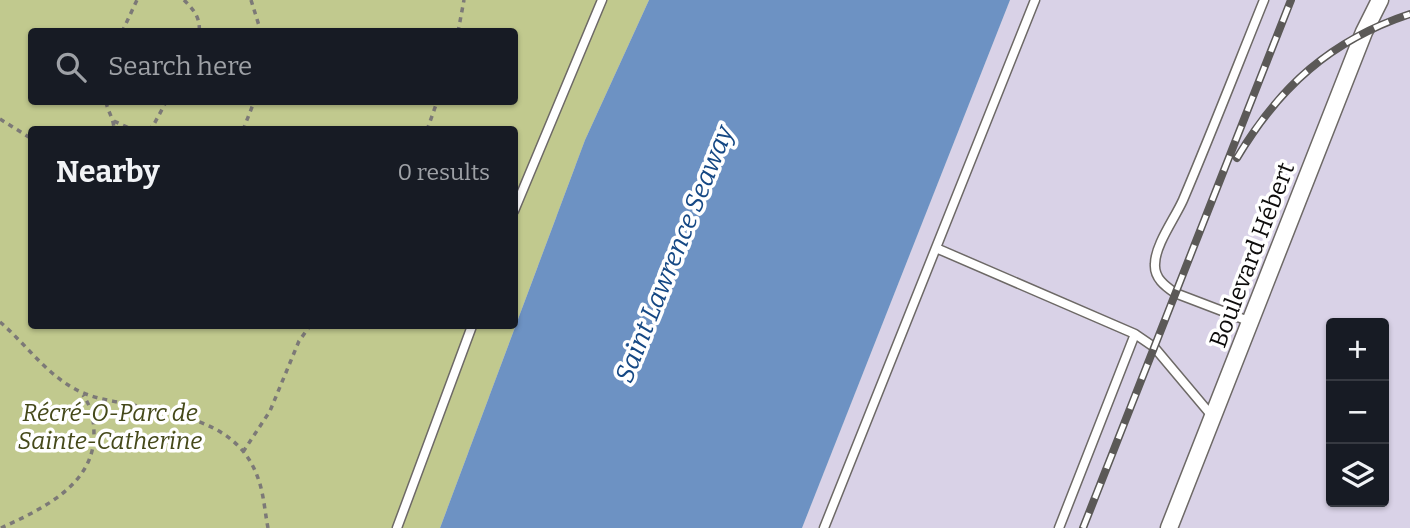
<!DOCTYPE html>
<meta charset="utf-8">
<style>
body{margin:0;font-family:Bitter,serif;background:#242831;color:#f1f3f6}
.controls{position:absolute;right:21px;bottom:21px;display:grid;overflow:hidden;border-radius:7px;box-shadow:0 2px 5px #0004}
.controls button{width:63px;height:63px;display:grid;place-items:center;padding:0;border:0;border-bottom:2px solid #363941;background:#171b24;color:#f1f3f6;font:35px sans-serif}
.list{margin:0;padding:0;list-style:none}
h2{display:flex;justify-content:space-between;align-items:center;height:91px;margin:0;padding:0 28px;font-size:30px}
h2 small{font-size:23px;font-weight:400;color:#9ea1a6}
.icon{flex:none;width:38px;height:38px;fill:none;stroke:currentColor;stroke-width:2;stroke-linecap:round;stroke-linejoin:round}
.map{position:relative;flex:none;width:1410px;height:528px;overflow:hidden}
.search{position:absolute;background:#171b24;box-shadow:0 2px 5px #0004;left:28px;top:28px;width:490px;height:77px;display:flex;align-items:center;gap:18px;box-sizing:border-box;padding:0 24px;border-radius:7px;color:#9ea1a6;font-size:26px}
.panel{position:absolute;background:#171b24;box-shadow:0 2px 5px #0004;left:28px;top:126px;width:490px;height:203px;border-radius:7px}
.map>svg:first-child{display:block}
</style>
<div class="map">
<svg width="1410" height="528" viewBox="0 0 1410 528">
<rect width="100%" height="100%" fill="#e3dfdb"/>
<path fill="#d9d2e7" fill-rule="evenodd" d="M 1010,0 L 1410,0 L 1410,528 L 802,528 ZM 1331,323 L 1384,323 L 1384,502 L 1331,502 Z"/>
<path fill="#c1c98e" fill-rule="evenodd" d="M 0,0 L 649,0 L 585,140 L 440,528 L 0,528 ZM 32,32 L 514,32 L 514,102 L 32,102 ZM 32,130 L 514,130 L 514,326 L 32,326 Z"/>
<path fill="#6d92c3" d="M 649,0 L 1010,0 L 802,528 L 440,528 L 585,140 Z"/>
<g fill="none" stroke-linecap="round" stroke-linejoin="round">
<defs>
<path id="lane" d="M 514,211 L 602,0
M 936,248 L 1135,334 L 1154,347 L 1212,416
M 1251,322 L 1175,293 C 1165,286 1154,278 1155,264 C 1155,245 1175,218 1183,200 C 1211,134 1237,67 1264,0
M 397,528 L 472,326
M 824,528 L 1035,0
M 1059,528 L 1135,334"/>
<path id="street" d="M 1169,528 L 1364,32 L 1380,0"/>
</defs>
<use href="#lane" stroke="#6d6966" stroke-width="11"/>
<use href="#street" stroke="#6d6966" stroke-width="19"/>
<path stroke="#7c7977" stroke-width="3.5" stroke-dasharray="5 5" stroke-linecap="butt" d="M 184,0 C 193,9 201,18 199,32
M 251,0 L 261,32
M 122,32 L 137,0
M 458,32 L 464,0
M 106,102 C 108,112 114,119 114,130
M 0,119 L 32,139
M 114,121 L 131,129 L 142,130
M 148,130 L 153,126 L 166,102
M 243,130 L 254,102
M 427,130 L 437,102
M 0,322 C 27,345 48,377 81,392 C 99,400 119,402 138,406 C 188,417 241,425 259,481 C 264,496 265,513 268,528
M 243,452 L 270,411 L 299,341 L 310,326
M 1,528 C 40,510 93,486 94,436 C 94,420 92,408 83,395"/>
<use href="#lane" stroke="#fff" stroke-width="8"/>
<use href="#street" stroke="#fff" stroke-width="16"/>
<defs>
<path id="rail" d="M 1237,158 C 1279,87 1331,40 1410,14
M 1083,528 L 1291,0"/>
</defs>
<use href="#rail" stroke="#5b5957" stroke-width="8"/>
<use href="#rail" stroke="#fff" stroke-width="5" stroke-dasharray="16" stroke-linecap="butt"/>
</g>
<g text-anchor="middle" stroke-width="7" stroke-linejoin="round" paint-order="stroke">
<g font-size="24" fill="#0e0d0c" stroke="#fff">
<text transform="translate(1252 255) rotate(-69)" y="8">Boulevard Hébert</text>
</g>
<g font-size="24" font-style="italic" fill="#45491a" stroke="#fff">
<text x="110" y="421">Récré-O-Parc de<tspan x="110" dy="28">Sainte-Catherine</tspan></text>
</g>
<g font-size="26" font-style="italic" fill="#154884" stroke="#fff">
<text transform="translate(674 254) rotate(-68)" y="9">Saint Lawrence Seaway</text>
</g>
</g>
</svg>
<div class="controls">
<button>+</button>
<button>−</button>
<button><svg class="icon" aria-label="layers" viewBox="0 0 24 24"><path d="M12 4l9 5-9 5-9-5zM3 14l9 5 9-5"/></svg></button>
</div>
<div class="search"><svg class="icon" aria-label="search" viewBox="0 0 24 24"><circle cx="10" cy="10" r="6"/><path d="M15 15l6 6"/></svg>Search here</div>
<section class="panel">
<h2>Nearby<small>0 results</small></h2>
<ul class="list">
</ul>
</section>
</div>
